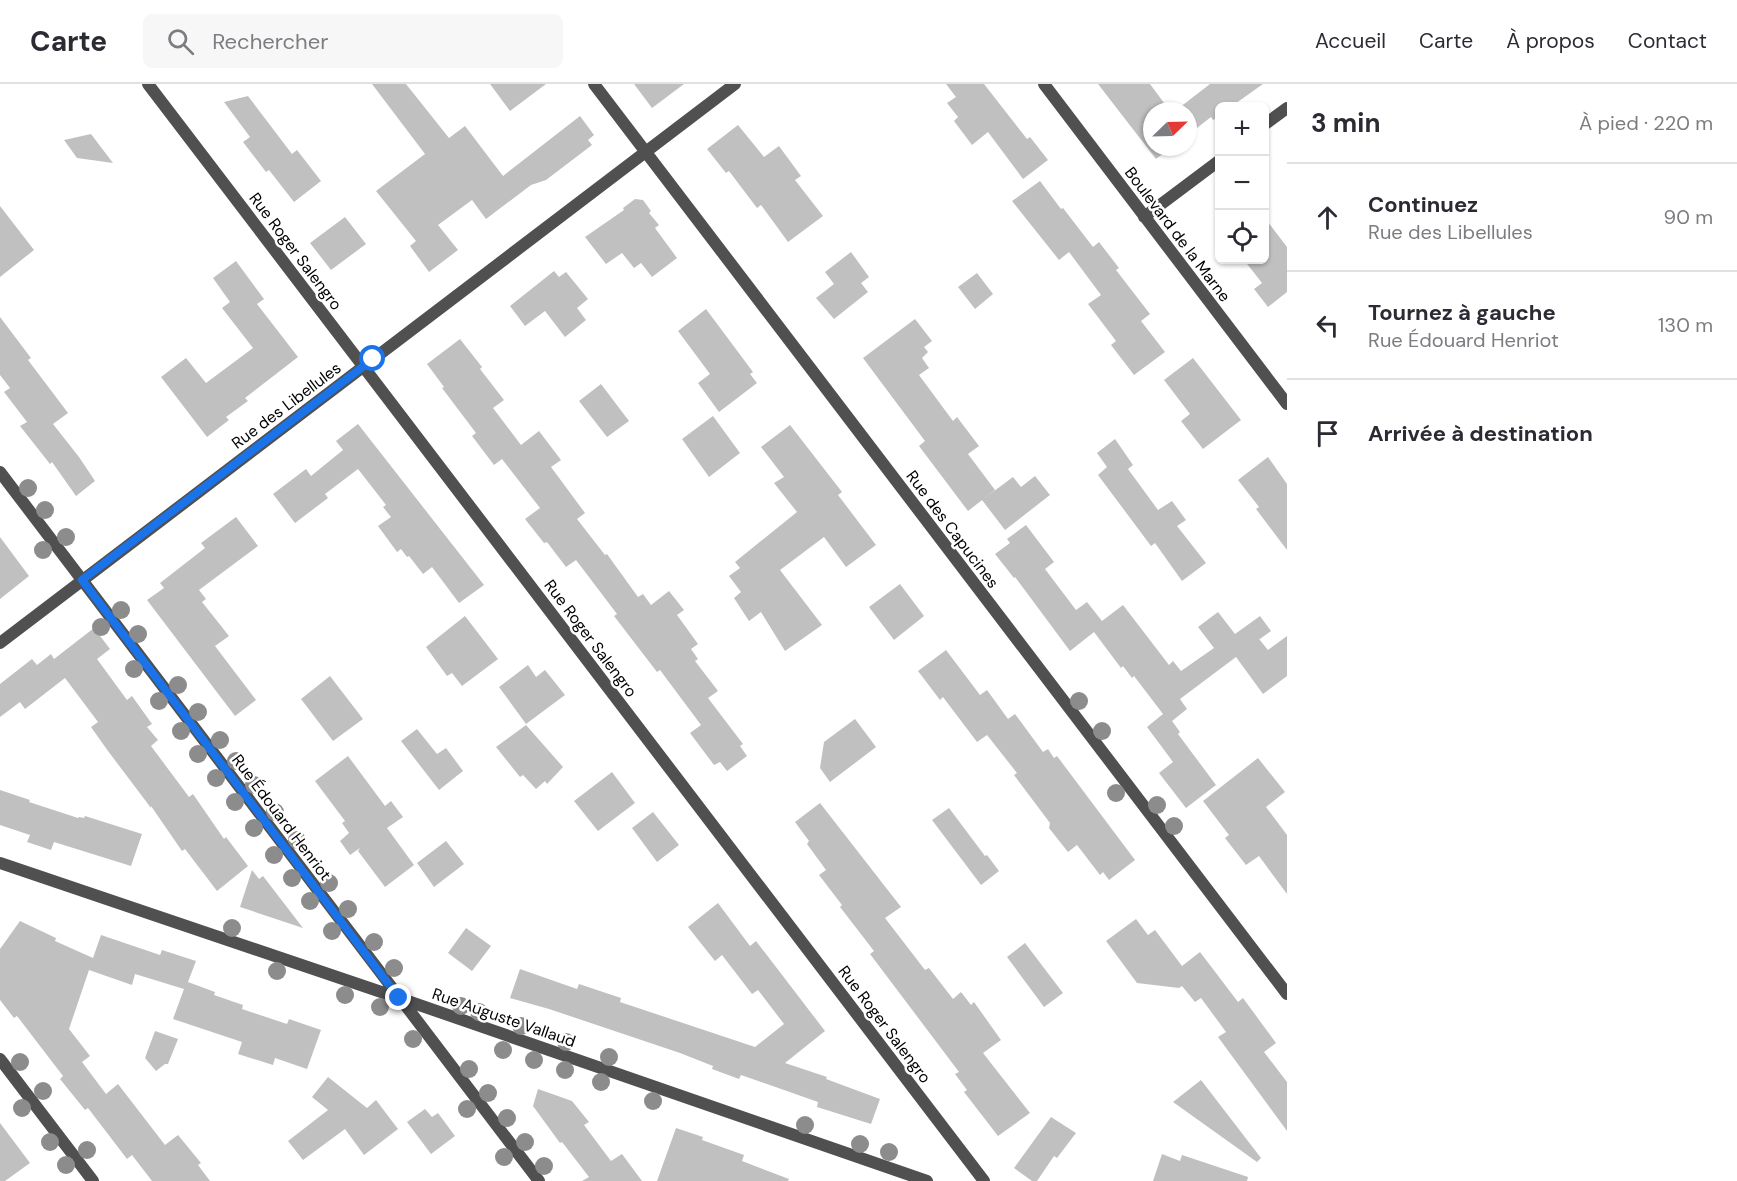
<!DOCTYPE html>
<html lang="fr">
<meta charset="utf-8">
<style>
body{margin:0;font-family:"DM Sans",sans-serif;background:#f7f7f7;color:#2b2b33}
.controls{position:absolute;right:18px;top:18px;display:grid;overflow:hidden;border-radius:9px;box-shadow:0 2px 4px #0004}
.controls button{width:54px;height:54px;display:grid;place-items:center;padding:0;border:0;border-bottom:2px solid #e1e1e2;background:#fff;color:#2b2b33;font:30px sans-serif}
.compass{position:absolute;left:1143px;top:18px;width:54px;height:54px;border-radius:50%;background:#fff;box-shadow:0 2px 4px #0004;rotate:67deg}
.stop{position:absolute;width:18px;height:18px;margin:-14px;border:4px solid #1a73e8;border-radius:50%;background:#fff}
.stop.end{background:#1a73e8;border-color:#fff;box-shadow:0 2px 6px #0008}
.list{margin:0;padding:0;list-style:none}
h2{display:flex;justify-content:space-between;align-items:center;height:78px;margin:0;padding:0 24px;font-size:26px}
h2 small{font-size:20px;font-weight:400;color:#7c7c81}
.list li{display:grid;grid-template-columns:39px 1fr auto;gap:18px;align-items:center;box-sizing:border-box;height:108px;padding:0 24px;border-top:2px solid #e1e1e2}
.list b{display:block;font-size:22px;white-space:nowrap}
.list p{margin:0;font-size:20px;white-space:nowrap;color:#7c7c81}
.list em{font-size:20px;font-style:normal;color:#7c7c81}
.icon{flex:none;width:33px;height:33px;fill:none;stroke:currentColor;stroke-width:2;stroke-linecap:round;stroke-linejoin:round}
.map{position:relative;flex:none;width:1287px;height:1097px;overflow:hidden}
header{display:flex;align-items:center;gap:36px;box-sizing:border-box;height:84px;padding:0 30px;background:#fff;border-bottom:2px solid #e1e1e2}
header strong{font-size:28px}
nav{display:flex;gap:33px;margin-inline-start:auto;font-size:21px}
.search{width:420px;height:54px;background:#f7f7f7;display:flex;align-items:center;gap:15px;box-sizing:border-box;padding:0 21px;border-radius:9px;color:#7c7c81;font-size:22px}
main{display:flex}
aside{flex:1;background:#fff}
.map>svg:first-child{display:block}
</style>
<header>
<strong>Carte</strong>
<div class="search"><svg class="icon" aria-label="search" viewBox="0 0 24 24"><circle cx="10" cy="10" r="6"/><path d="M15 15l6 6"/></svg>Rechercher</div>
<nav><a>Accueil</a><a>Carte</a><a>À propos</a><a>Contact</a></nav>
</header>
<main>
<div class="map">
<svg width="1287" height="1097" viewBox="0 0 1287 1097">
<rect width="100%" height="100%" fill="#fff"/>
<path fill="#c0c0c0" d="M 372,0 L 406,0 L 449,54 L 465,42 L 503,92 L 580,32 L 594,51 L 588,56 L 592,61 L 546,96 L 531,101 L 486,135 L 472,116 L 438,141 L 458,166 L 429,188 L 410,162 L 416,157 L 376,107 L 425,70 Z
M 490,0 L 546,0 L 510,27 Z
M 634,0 L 684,0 L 652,24 Z
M 946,0 L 984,0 L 1027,55 L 1030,53 L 1048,76 L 1023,95 L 988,48 L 972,61 L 954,37 L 958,33 L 947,19 L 956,13 Z
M 1098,0 L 1150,0 L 1170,27 L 1152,27 L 1152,63 L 1172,63 L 1156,75 Z
M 1210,0 L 1263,0 L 1232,22 L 1220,22 L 1220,32 L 1213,36 L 1211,33 L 1188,51 L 1188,27 L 1175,27 Z
M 248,12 L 292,70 L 297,66 L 321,97 L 294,118 L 269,86 L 266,88 L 243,58 L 250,53 L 224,18 Z
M 738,41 L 764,73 L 779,62 L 801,92 L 795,96 L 823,132 L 788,158 L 761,121 L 757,124 L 729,87 L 726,89 L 707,65 Z
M 91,50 L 113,79 L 77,74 L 64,56 Z
M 1040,97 L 1061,125 L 1063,124 L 1093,163 L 1099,158 L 1119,184 L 1116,186 L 1150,230 L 1141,237 L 1165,268 L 1134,291 L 1111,261 L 1116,257 L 1088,220 L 1101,211 L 1069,168 L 1059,176 L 1012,117 Z
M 635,115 L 643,116 L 651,127 L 649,129 L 659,141 L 655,144 L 677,174 L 652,193 L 641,179 L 634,184 L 622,169 L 606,180 L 585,153 L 624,126 L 623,124 Z
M 0,122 L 34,166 L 0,193 Z
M 345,133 L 366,160 L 331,186 L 310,159 Z
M 1264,133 L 1287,163 L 1287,208 L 1268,223 L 1254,205 L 1262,199 L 1244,176 L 1264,176 Z
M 851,168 L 869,193 L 861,199 L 868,208 L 834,235 L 816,214 L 834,200 L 825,188 Z
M 236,177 L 264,215 L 257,220 L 298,273 L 245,314 L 248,317 L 226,333 L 229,336 L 207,353 L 161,293 L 186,274 L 206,299 L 253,264 L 222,224 L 230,218 L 213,194 Z
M 554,187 L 559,193 L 566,188 L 588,215 L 577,224 L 586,236 L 565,253 L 545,227 L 525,242 L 510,222 Z
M 977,189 L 993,210 L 975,225 L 958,203 Z
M 706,225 L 753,288 L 750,290 L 757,299 L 719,328 L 698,299 L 710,290 L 678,247 Z
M 0,233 L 31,274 L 28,276 L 68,329 L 53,340 L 79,373 L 95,397 L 76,412 L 52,378 L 50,380 L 20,342 L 27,338 L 4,308 L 10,304 L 0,291 Z
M 915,235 L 932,257 L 924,263 L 928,268 L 922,274 L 929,284 L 919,291 L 953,337 L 957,333 L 979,362 L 968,370 L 995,406 L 968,427 L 919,362 L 925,357 L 863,274 Z
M 460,255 L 482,283 L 480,285 L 504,316 L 493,324 L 521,361 L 539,347 L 561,376 L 551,383 L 585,429 L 577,435 L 605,471 L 607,470 L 638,513 L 643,510 L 651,521 L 669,507 L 684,526 L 677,531 L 698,560 L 691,565 L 698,575 L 695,577 L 718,607 L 708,614 L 743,660 L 740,662 L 747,672 L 727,687 L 720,678 L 714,681 L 690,649 L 701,641 L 660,586 L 657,588 L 614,532 L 617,530 L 576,476 L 566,483 L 547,458 L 544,459 L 525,435 L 540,424 L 502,375 L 494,381 L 472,352 L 476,349 L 442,304 L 444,303 L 427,280 Z
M 1193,274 L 1241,336 L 1203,365 L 1181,337 L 1190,330 L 1164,296 Z
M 601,300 L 629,337 L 607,353 L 579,317 Z
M 713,332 L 740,369 L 709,393 L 682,355 Z
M 358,340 L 484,501 L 459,519 L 432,483 L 423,490 L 409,472 L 407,473 L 401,465 L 397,468 L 378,442 L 391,433 L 383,423 L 386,421 L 358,385 L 325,410 L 328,414 L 295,439 L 273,410 L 306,385 L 311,392 L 343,366 L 336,357 Z
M 790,341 L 842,408 L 838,411 L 876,461 L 846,483 L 824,453 L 780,486 L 822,541 L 785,567 L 761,528 L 749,537 L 734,514 L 741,508 L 729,492 L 740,484 L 735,478 L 797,428 L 774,399 L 784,393 L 761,363 Z
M 1115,355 L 1133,381 L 1128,385 L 1158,426 L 1172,417 L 1186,436 L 1177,442 L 1206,479 L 1182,497 L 1155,459 L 1151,462 L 1098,391 L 1107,383 L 1097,369 Z
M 1268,373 L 1287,400 L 1287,466 L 1256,425 L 1259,423 L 1238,396 Z
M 1035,392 L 1050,411 L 1005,446 L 982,416 L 1013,393 L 1021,403 Z
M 236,433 L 258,462 L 199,506 L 206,515 L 202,518 L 229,552 L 215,562 L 256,616 L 235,632 L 147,516 L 164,504 L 160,499 L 205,464 L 201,459 Z
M 1026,441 L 1054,478 L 1045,485 L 1076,526 L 1087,518 L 1102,537 L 1123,521 L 1169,581 L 1173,577 L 1181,587 L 1214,564 L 1198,543 L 1218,528 L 1235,550 L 1260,532 L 1271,547 L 1246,565 L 1259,555 L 1268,566 L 1287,552 L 1287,592 L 1263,610 L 1236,573 L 1180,615 L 1187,625 L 1172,637 L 1180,648 L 1178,650 L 1216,701 L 1186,724 L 1159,689 L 1173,678 L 1147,643 L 1163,630 L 1134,592 L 1132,594 L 1123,582 L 1121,584 L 1094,548 L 1070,567 L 1015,493 L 1014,494 L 995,470 L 1010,459 L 1007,455 Z
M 0,453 L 29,492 L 0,515 Z
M 900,500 L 924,532 L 894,556 L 869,523 Z
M 465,532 L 498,575 L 462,602 L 452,589 L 447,592 L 426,563 Z
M 94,544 L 110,565 L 97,575 L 127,616 L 132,612 L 152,640 L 147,643 L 158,656 L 151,662 L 189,713 L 193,710 L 224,755 L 226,753 L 248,782 L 217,807 L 185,765 L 182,767 L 151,722 L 151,724 L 108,667 L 91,643 L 98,638 L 65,594 L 25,625 L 20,618 L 0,633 L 0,600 L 32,575 L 37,581 L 51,570 L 54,575 Z
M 946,566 L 980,611 L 987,606 L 1008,635 L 1015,630 L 1043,668 L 1048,665 L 1054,674 L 1057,672 L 1135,776 L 1109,796 L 1103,788 L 1100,791 L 1077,761 L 1068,768 L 1049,744 L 1050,739 L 1014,691 L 1017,689 L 987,651 L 977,658 L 943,613 L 940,616 L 918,587 Z
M 528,581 L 536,593 L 545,586 L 565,611 L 526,640 L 499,603 Z
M 330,592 L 363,635 L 333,657 L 301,615 Z
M 855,635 L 876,663 L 830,698 L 820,684 L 824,658 Z
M 526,641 L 563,683 L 547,700 L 545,697 L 536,705 L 523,691 L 520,693 L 496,663 Z
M 417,645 L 437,670 L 446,664 L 463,687 L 439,706 L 401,657 Z
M 348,672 L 385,722 L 391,717 L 403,733 L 387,744 L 414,781 L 385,803 L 358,767 L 360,764 L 350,771 L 340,757 L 349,749 L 342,739 L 345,737 L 315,697 Z
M 1258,674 L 1285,708 L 1266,723 L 1287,751 L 1287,810 L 1259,772 L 1246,781 L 1225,754 L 1229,751 L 1203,717 Z
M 612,688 L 635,719 L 598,747 L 574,717 Z
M 0,706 L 30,716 L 29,718 L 78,734 L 79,733 L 84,734 L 85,732 L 142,750 L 131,782 L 54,758 L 51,766 L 27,758 L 30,751 L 0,741 Z
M 820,719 L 901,823 L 885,834 L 925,886 L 929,884 L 953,915 L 961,908 L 971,921 L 974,918 L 1001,956 L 983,969 L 1030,1029 L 998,1052 L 964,1008 L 967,1006 L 955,990 L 959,988 L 870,870 L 874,867 L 840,823 L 842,821 L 819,791 L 826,786 L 807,760 L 809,757 L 795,738 Z
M 949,724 L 985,772 L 987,771 L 999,787 L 981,801 L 932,736 Z
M 653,728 L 679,761 L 657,778 L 632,744 Z
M 446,757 L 464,780 L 434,803 L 417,779 Z
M 252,786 L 259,795 L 263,792 L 303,844 L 240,823 Z
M 718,819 L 750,862 L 756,857 L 825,947 L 785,979 L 827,993 L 826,995 L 880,1015 L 871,1040 L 817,1023 L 818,1018 L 741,991 L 739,995 L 712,985 L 713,982 L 680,969 L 549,925 L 510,914 L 520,885 L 577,905 L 579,900 L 621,914 L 620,918 L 755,963 L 784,940 L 758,906 L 752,910 L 722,871 L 715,877 L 688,843 Z
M 1136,835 L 1148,851 L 1155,846 L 1182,882 L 1200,868 L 1238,918 L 1243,914 L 1276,959 L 1264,968 L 1287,998 L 1287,1047 L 1218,953 L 1226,948 L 1201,914 L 1195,918 L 1182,902 L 1179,904 L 1137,899 L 1106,857 Z
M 20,837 L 56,854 L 55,857 L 93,874 L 101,851 L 160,871 L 162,866 L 196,877 L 188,898 L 215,908 L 214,911 L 243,921 L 242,925 L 287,940 L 289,935 L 321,946 L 307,985 L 275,974 L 273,981 L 238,970 L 242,958 L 173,935 L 184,905 L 135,890 L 132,901 L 89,886 L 69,945 L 90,972 L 82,978 L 106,1010 L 118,1000 L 165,1061 L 178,1051 L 201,1079 L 198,1081 L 210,1097 L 152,1097 L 132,1071 L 127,1075 L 88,1024 L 85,1026 L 60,995 L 63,992 L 17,932 L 14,934 L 0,916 L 0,865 Z
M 466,844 L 491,862 L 472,887 L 448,869 Z
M 1025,859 L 1063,909 L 1044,923 L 1007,873 Z
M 155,947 L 178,955 L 168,980 L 165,980 L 156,987 L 145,974 Z
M 328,993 L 367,1024 L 376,1016 L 398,1045 L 364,1071 L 345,1045 L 303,1076 L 288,1057 L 328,1026 L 312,1013 Z
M 1201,996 L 1261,1074 L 1257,1078 L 1173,1018 Z
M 538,1005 L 572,1017 L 589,1038 L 584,1041 L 611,1077 L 622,1070 L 642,1097 L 582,1097 L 589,1093 L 562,1058 L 560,1059 L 533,1022 Z
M 425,1025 L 432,1033 L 438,1029 L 455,1052 L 431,1070 L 407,1038 Z
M 1051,1033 L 1076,1049 L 1057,1074 L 1054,1072 L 1037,1097 L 1032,1097 L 1014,1084 Z
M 0,1039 L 30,1079 L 5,1097 L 0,1097 Z
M 676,1044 L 703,1053 L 702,1056 L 744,1071 L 742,1077 L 789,1095 L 788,1097 L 657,1097 Z
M 1162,1070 L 1180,1077 L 1182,1071 L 1248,1093 L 1247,1097 L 1153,1097 Z"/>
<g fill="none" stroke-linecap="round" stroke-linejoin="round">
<path stroke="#505050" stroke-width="12" d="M 148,0 L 984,1097
M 594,0 L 1287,910
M 1044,0 L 1287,320
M 1264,41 L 1287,24
M 1144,133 L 1220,76
M 0,388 L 539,1097
M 0,559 L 735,0
M 0,779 L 399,914 L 927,1097
M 0,975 L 93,1097"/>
</g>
<g fill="#8c8c8c">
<circle cx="28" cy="404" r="9"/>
<circle cx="45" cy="426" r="9"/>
<circle cx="66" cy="453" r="9"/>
<circle cx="43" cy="466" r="9"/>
<circle cx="121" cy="526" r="9"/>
<circle cx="101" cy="543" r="9"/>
<circle cx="138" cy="550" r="9"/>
<circle cx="134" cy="585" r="9"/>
<circle cx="178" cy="601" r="9"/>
<circle cx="159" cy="617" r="9"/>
<circle cx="1079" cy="617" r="9"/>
<circle cx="198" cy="628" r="9"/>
<circle cx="181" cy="647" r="9"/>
<circle cx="1102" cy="647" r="9"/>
<circle cx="220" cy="656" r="9"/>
<circle cx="198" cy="670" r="9"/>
<circle cx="236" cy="677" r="9"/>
<circle cx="216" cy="694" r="9"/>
<circle cx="254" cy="701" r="9"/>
<circle cx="1116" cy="709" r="9"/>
<circle cx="235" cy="718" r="9"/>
<circle cx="1157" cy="721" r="9"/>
<circle cx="275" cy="728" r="9"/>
<circle cx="1174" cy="742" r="9"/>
<circle cx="254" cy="744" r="9"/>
<circle cx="297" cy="756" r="9"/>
<circle cx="274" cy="771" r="9"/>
<circle cx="292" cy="794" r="9"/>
<circle cx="329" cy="799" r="9"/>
<circle cx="310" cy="817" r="9"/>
<circle cx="348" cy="825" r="9"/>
<circle cx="232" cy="844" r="9"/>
<circle cx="332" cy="847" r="9"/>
<circle cx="374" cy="858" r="9"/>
<circle cx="394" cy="884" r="9"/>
<circle cx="277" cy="887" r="9"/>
<circle cx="345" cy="911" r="9"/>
<circle cx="461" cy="922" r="9"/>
<circle cx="380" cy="923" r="9"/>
<circle cx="479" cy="928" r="9"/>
<circle cx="521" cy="942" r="9"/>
<circle cx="413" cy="955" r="9"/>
<circle cx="566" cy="958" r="9"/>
<circle cx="503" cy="966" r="9"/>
<circle cx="609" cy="973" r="9"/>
<circle cx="534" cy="976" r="9"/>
<circle cx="20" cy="978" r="9"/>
<circle cx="469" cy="985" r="9"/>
<circle cx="565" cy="986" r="9"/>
<circle cx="601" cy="998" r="9"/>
<circle cx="43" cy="1007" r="9"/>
<circle cx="488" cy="1009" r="9"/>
<circle cx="653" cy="1017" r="9"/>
<circle cx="22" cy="1024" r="9"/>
<circle cx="467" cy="1025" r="9"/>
<circle cx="507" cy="1034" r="9"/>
<circle cx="805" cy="1041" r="9"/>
<circle cx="50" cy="1058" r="9"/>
<circle cx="525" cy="1058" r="9"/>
<circle cx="860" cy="1060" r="9"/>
<circle cx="87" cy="1066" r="9"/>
<circle cx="889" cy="1068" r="9"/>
<circle cx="504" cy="1073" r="9"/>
<circle cx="66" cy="1081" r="9"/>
<circle cx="544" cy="1082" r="9"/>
</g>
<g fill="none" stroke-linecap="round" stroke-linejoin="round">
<path stroke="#1a73e8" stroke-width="8" d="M 373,275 L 82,496 L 399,914"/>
</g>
<g text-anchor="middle" stroke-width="5" stroke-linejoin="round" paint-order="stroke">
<g font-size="16" fill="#000" stroke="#fff">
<text transform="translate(1178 150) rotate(53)" y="6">Boulevard de la Marne</text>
<text transform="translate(296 167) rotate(53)" y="6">Rue Roger Salengro</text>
<text transform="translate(286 321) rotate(-37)" y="6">Rue des Libellules</text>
<text transform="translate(953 445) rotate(53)" y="6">Rue des Capucines</text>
<text transform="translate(591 554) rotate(53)" y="6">Rue Roger Salengro</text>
<text transform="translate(282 733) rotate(53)" y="6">Rue Édouard Henriot</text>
<text transform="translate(504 933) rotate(19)" y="6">Rue Auguste Vallaud</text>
<text transform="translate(885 940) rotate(53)" y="6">Rue Roger Salengro</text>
</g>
</g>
</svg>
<div class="controls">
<button>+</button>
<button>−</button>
<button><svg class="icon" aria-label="locate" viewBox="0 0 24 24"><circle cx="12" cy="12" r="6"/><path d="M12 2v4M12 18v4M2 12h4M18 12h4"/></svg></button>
</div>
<svg class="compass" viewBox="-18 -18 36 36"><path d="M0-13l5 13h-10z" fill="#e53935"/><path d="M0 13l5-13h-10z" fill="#7c7c81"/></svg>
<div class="stop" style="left:373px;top:275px"></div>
<div class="stop end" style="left:399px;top:914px"></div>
</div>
<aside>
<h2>3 min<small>À pied · 220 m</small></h2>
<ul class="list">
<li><svg class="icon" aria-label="ahead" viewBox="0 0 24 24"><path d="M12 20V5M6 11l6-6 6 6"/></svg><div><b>Continuez</b><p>Rue des Libellules</p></div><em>90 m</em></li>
<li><svg class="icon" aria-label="left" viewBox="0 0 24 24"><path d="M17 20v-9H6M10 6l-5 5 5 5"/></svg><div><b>Tournez à gauche</b><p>Rue Édouard Henriot</p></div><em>130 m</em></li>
<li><svg class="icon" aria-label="arrive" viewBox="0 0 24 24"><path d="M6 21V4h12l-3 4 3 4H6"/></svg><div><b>Arrivée à destination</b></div></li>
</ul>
</aside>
</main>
